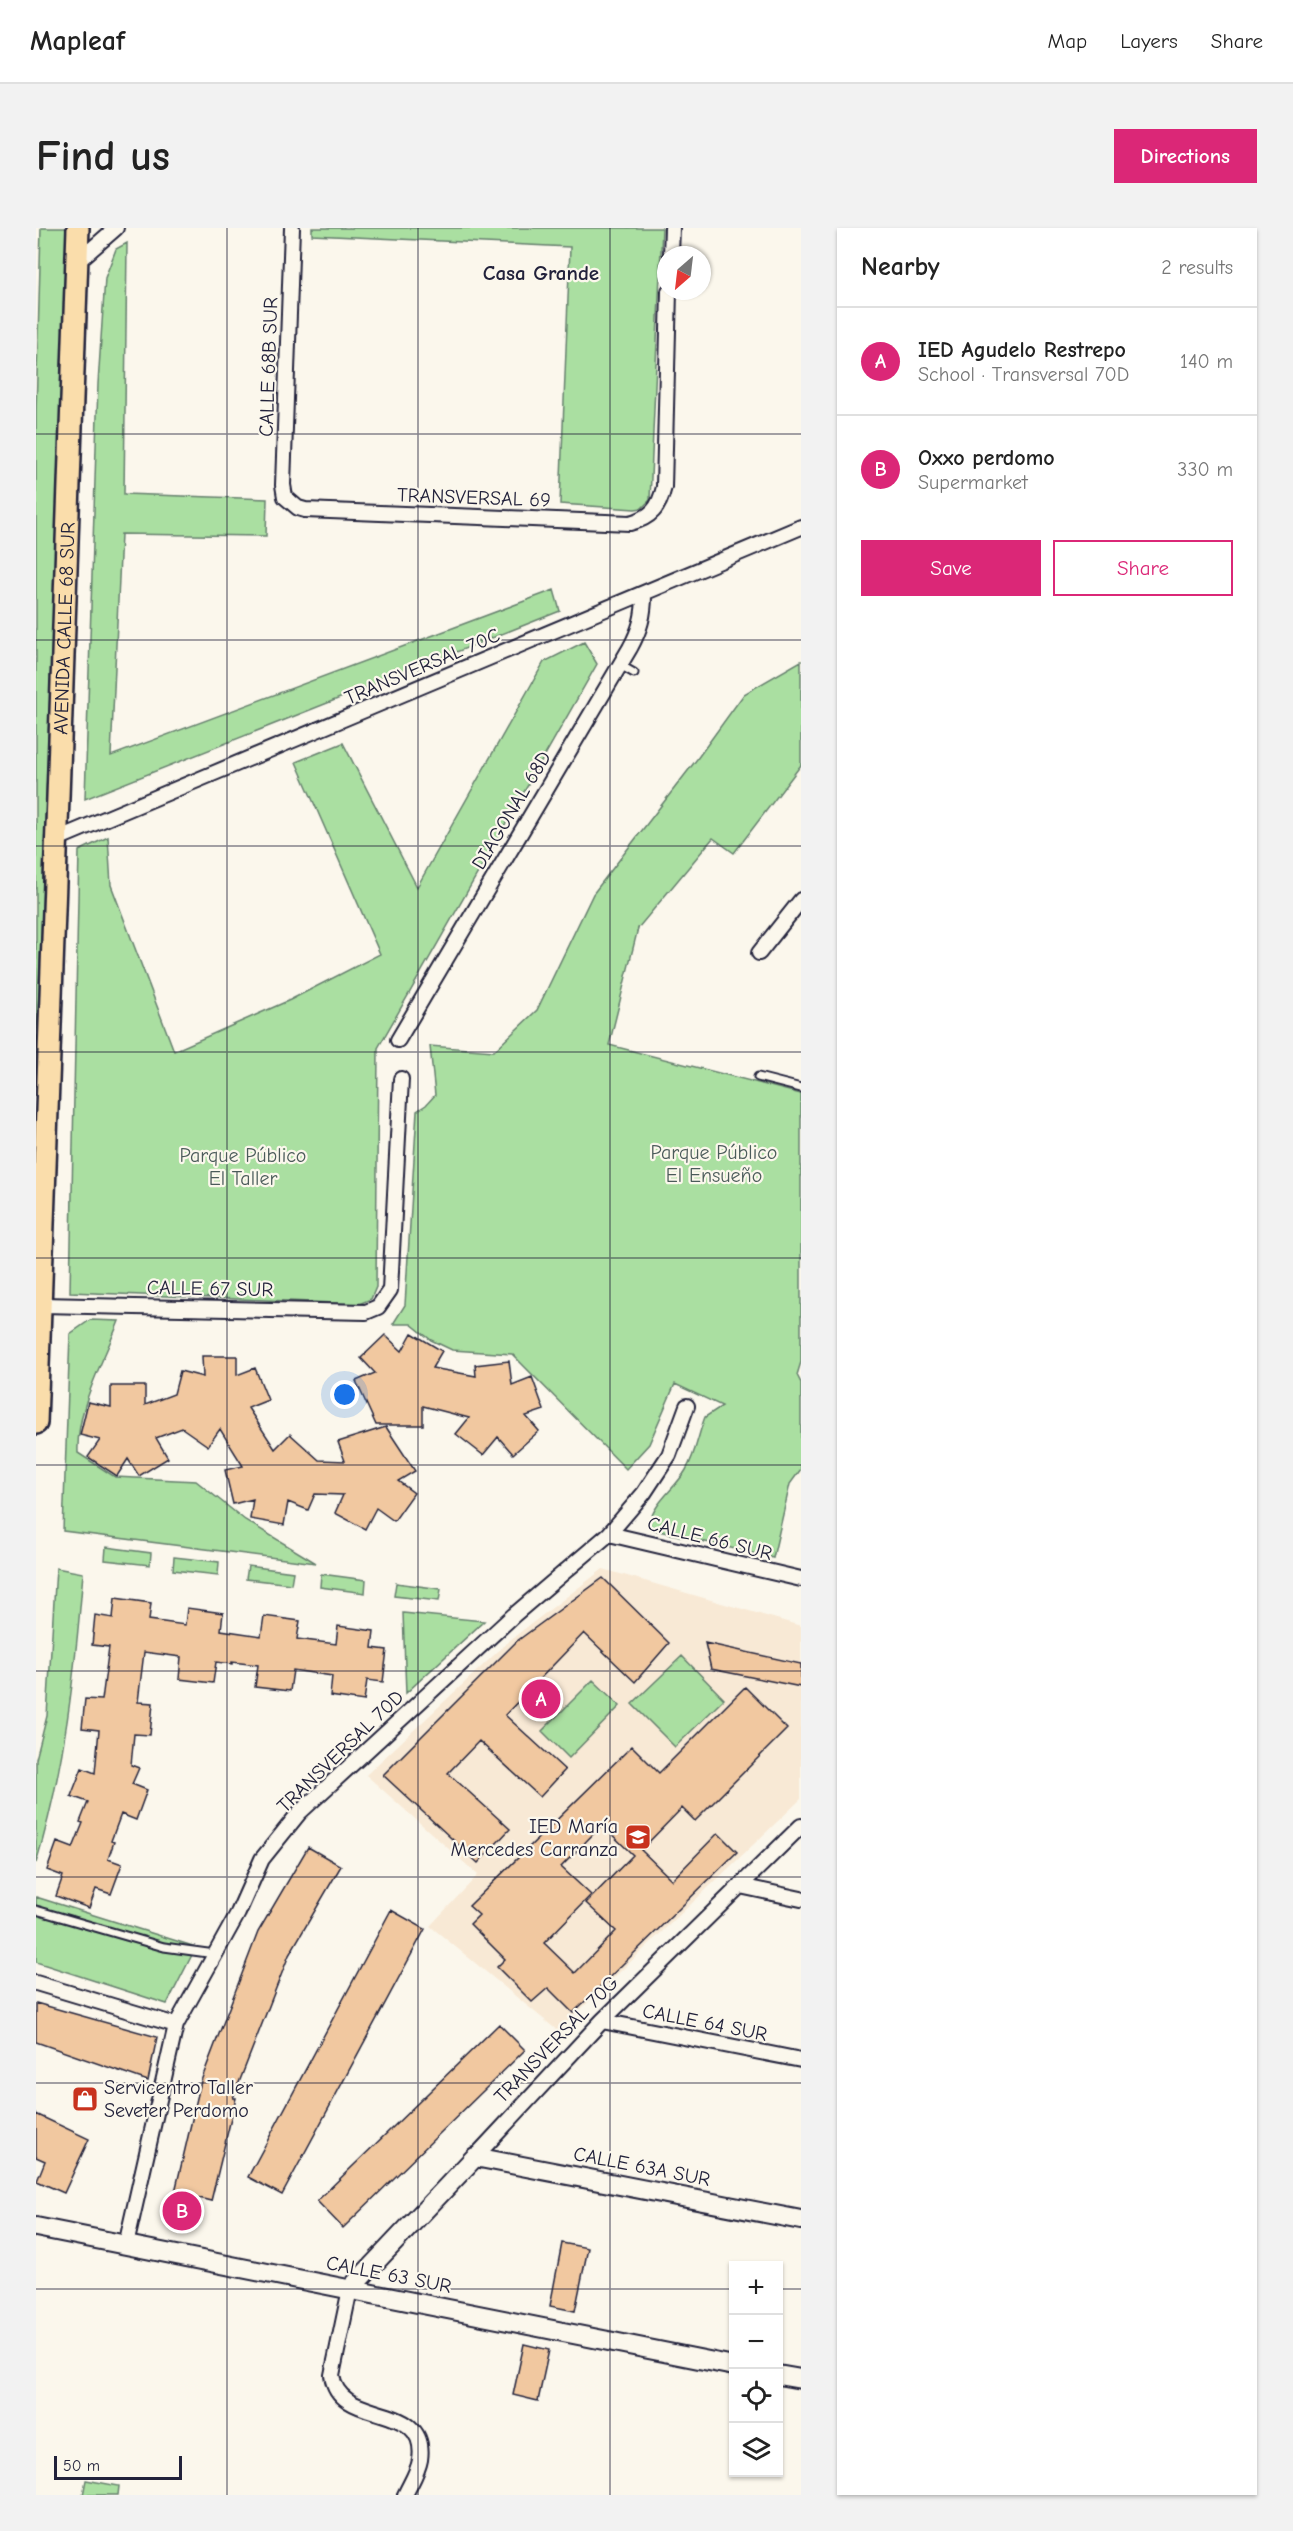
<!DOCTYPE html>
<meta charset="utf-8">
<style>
body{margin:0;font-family:"Comic Neue",sans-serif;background:#f2f2f2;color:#222}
.controls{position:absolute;right:18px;bottom:18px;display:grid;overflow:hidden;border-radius:0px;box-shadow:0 2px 4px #0004}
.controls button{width:54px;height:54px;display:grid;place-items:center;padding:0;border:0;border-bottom:2px solid #e0e0e0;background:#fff;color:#222;font:30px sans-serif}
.compass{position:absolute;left:621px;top:18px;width:54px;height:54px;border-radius:50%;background:#fff;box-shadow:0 2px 4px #0004;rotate:208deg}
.scale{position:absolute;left:18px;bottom:15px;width:128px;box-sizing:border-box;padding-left:6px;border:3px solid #22223b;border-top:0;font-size:16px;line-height:21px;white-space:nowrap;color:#22223b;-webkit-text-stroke:4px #fbf7ec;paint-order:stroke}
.you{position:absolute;left:309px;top:1167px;width:21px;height:21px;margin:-15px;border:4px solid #fff;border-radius:50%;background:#1a73e8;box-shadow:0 0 0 9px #1a73e833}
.badge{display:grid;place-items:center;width:39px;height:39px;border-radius:50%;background:#db2777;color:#fff;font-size:20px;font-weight:700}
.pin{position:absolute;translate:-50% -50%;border:3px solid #fff;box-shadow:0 2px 6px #0006}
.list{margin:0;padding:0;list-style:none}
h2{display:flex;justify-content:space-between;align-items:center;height:78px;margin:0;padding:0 24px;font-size:26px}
h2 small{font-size:20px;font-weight:400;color:#767676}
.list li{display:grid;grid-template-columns:39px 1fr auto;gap:18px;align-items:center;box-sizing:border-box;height:108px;padding:0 24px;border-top:2px solid #e0e0e0}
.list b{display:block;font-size:22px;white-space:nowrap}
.list p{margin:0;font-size:20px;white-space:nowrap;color:#767676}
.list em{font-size:20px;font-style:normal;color:#767676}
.actions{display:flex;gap:12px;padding:18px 24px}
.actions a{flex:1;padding:14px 0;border:2px solid #db2777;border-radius:0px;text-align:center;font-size:21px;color:#db2777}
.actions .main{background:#db2777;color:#fff}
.icon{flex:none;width:33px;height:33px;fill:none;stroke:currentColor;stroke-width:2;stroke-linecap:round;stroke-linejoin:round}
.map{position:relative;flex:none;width:765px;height:2267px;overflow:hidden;border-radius:0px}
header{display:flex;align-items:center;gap:36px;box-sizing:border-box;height:84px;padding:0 30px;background:#fff;border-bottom:2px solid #e0e0e0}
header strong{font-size:28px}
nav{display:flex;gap:33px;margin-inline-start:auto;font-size:21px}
.intro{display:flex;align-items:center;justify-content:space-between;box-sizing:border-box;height:144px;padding:0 36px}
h1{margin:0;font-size:42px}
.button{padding:15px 27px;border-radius:0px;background:#db2777;color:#fff;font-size:21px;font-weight:700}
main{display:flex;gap:36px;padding:0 36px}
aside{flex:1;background:#fff;border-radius:0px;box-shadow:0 2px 4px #0004}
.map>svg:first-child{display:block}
</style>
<header>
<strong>Mapleaf</strong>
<nav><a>Map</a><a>Layers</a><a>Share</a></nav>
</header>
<div class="intro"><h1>Find us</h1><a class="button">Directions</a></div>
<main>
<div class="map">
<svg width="765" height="2267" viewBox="0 0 765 2267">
<rect width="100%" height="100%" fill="#fbf7ec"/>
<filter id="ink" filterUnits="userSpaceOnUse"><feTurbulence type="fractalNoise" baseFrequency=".0167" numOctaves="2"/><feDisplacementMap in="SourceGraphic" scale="12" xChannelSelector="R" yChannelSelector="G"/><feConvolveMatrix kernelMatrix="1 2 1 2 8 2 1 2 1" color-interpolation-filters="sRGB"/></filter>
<g filter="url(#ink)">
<path fill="#f8e9d5" d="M 567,1341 L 765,1398 L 765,1571 L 522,1803 L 394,1698 L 442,1647 L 330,1547 L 474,1412 Z"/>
<path fill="#aadfa1" stroke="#66806e" stroke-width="1.5" d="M 5,0 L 31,0 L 0,846 L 0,185 Z
M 276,0 L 626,0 L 614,272 L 606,280 L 599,281 L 524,276 L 534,19 L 276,7 Z
M 91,15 L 88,266 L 231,271 L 230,308 L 85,306 L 75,528 L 518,362 L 524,383 L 49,571 L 62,156 L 69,50 L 80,21 Z
M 548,414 L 561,436 L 342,820 L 340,1059 L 335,1071 L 323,1076 L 34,1064 L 43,623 L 72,609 L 75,657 L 138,823 L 254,772 L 344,726 L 260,534 L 307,515 L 381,659 L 508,434 Z
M 765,433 L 765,537 L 698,625 L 677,610 L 602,700 L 573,817 L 765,866 L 765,1134 L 761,1147 L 765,1155 L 765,1241 L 754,1256 L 737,1330 L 619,1302 L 613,1296 C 618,1274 639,1261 650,1242 C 660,1225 662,1207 669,1189 L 686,1178 L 639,1156 L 613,1216 L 590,1241 L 476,1126 L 416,1122 L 395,1112 L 375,1096 L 357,1096 L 369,1077 L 381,883 L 390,877 L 399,867 L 394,818 L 458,823 L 501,782 L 557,666 L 661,531 L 708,466 Z
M 54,1092 L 83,1093 C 67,1134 40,1180 42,1225 L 79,1249 L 160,1253 L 209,1292 L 280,1335 L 27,1303 L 34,1106 Z
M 70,1319 L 115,1325 L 114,1337 L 69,1332 Z
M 138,1329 L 183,1334 L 182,1347 L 137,1342 Z
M 212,1338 L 257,1344 L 255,1356 L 210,1351 Z
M 20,1340 L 47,1345 C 39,1443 29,1540 0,1635 L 0,1531 L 11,1488 Z
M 285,1346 L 330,1352 L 329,1365 L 284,1359 Z
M 360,1355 L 405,1361 L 403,1373 L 358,1368 Z
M 367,1385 L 448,1393 L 370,1465 Z
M 646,1428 L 688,1471 L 639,1519 L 596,1476 Z
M 557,1452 L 584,1478 L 533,1530 L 506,1503 Z
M 0,1669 L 160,1719 L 131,1776 L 0,1734 Z
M 50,2252 L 83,2258 L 82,2267 L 47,2267 Z"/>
<path fill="#f1c8a0" stroke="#22223b" stroke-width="1.5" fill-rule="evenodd" d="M 376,1105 L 406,1123 L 396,1140 L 440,1148 L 439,1137 L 473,1133 L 476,1157 L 496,1149 L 508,1182 L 490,1188 L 503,1203 L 477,1226 L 462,1209 L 447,1227 L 420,1206 L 433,1190 L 387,1178 L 387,1197 L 340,1197 L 320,1153 L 339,1145 L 325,1130 L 349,1107 L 366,1123 Z
M 166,1128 L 201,1128 L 201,1147 L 219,1140 L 232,1172 L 212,1180 L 239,1221 L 254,1206 L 283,1232 L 309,1233 L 302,1214 L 350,1199 L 379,1243 L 362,1253 L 378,1265 L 358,1293 L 340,1280 L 329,1301 L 299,1285 L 307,1267 L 279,1266 L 272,1282 L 252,1274 L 248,1297 L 214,1291 L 217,1271 L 197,1276 L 189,1242 L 207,1238 L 184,1201 L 172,1218 L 146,1200 L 120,1210 L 132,1230 L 103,1248 L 92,1231 L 81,1248 L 52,1229 L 64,1212 L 44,1207 L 52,1174 L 75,1179 L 75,1158 L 109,1158 L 109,1177 L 138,1166 L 144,1143 L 167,1149 Z
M 567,1350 L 633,1415 L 599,1454 L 548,1405 L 469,1487 L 529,1542 L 504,1569 L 443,1513 L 412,1545 L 474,1601 L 442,1635 L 347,1547 L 481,1413 Z
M 79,1370 L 115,1375 L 113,1392 L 149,1397 L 151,1380 L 187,1385 L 185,1402 L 225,1408 L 228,1388 L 264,1393 L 261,1411 L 300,1416 L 302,1398 L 338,1403 L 336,1420 L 351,1422 L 347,1454 L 331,1452 L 328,1473 L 294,1468 L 296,1448 L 257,1442 L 254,1463 L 219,1459 L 222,1437 L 196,1434 L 196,1436 L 180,1434 L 177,1455 L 143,1451 L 145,1429 L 108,1424 L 102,1474 L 117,1475 L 114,1507 L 98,1506 L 95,1537 L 103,1540 L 96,1556 L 111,1562 L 100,1592 L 85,1586 L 75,1613 L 78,1614 L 72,1631 L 86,1636 L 75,1666 L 60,1661 L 53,1680 L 20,1668 L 27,1648 L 11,1642 L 21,1614 L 37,1620 L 47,1595 L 44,1594 L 52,1574 L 35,1568 L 46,1540 L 59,1545 L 63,1502 L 46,1500 L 49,1471 L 66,1472 L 73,1419 L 56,1417 L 59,1387 L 77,1390 Z
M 669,1415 L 765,1436 L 765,1459 L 675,1441 Z
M 709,1459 L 751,1501 L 659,1593 L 646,1580 L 605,1622 L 636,1652 L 682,1605 L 701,1624 L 537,1785 L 512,1760 L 496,1774 L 461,1739 L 469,1731 L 434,1696 L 443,1687 L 433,1678 L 596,1518 L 623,1545 ZM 566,1597 L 597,1627 L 550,1675 L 580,1703 L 539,1745 L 508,1715 L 555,1667 L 525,1639 Z
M 272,1619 L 305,1638 L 253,1727 L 197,1870 L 200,1870 L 175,1973 L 139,1964 L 165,1853 L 222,1704 Z
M 355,1682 L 389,1701 L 246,1967 L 212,1949 Z
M 0,1775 L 121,1809 L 112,1853 L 0,1814 Z
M 463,1796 L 489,1822 L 307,2000 L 281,1973 Z
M 0,1886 L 53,1911 L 28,1965 L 1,1953 L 9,1933 L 0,1929 Z
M 526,2015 L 552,2020 L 539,2083 L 514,2078 Z
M 488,2116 L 513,2122 L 502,2173 L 477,2167 Z"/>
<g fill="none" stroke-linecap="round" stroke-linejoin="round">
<defs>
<path id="lane" d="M 584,437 L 598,445
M 722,849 L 765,860
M 0,1682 L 128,1719 L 179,1726"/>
<path id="street" d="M 256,0 L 247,257 L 249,269 L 262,280 L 269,282 L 594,295 C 615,290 623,280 628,259 L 633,63
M 635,27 L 636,0
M 41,34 L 80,0
M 21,611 L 765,299
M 723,725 L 765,672
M 362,812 L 594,420 C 604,402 608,387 608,367
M 5,1077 L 330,1084 L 342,1079 L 354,1062 L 365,851
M 573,1306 L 765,1351
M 704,1658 L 765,1671
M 0,1755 L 140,1797
M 566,1793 L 765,1832
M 439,1929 L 566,1793 L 765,1598
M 90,2017 L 140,1797 L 202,1685 L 226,1631 L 263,1585 L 478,1387 L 573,1306 L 608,1265 L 633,1227 L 651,1178
M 314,2061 L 296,2147 C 303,2200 393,2170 384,2232 C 382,2244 374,2256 369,2267"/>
<path id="secondary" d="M 0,1999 L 698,2138
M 314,2061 L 439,1929 L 765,1992
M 742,2147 L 765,2151"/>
<g id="primary">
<path id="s1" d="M 0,1195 L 42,0"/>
</g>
</defs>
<use href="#lane" stroke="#22223b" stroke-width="11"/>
<use href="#street" stroke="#22223b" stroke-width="18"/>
<use href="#secondary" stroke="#22223b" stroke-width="22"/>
<use href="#primary" stroke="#22223b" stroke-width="26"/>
<use href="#lane" stroke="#fbf7ec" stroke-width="7"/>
<use href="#street" stroke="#fbf7ec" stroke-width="14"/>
<use href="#secondary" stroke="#fbf7ec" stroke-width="18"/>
<use href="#primary" stroke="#faddab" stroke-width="21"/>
</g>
</g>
<path fill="none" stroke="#22223b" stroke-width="1.5" stroke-opacity="0.55" d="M 191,0 L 191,2267M 382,0 L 382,2267M 574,0 L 574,2267M 0,206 L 765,206M 0,412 L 765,412M 0,618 L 765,618M 0,824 L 765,824M 0,1030 L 765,1030M 0,1237 L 765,1237M 0,1443 L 765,1443M 0,1649 L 765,1649M 0,1855 L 765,1855M 0,2061 L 698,2061M 742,2061 L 765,2061"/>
<defs>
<symbol id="school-square" viewBox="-11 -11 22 22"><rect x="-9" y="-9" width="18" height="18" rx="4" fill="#c8321e" stroke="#fbf7ec"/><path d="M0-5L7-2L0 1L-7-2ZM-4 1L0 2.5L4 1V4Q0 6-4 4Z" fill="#fff"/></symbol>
<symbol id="shop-square" viewBox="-11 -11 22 22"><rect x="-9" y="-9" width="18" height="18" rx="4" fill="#c8321e" stroke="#fbf7ec"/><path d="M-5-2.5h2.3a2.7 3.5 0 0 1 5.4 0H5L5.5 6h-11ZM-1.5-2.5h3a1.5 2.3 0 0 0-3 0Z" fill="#fff"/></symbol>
</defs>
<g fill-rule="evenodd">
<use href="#school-square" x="587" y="1594" width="30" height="30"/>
<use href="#shop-square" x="34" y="1856" width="30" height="30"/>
</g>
<g text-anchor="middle" stroke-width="4.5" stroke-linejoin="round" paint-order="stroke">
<g font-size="20" fill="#22223b" stroke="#fbf7ec">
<text transform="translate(232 139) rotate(-88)" y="7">CALLE 68B SUR</text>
<text transform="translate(438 269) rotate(2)" y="7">TRANSVERSAL 69</text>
<text dy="7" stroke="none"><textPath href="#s1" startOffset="795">AVENIDA CALLE 68 SUR</textPath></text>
<text transform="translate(386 438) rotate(-23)" y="7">TRANSVERSAL 70C</text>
<text transform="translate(475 582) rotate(-59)" y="7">DIAGONAL 68D</text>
<text transform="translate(174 1060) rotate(1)" y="7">CALLE 67 SUR</text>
<text transform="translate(674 1310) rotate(14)" y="7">CALLE 66 SUR</text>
<text transform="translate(304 1523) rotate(-44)" y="7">TRANSVERSAL 70D</text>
<text transform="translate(669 1794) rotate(11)" y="7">CALLE 64 SUR</text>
<text transform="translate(520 1811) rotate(-46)" y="7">TRANSVERSAL 70G</text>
<text transform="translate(606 1938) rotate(11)" y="7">CALLE 63A SUR</text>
<text transform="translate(353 2046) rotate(11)" y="7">CALLE 63 SUR</text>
</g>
<g font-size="20" fill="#4b5b5a" stroke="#fbf7ec">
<text x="678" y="931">Parque Público<tspan x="678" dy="23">El Ensueño</tspan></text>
<text x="207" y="934">Parque Público<tspan x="207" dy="23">El Taller</tspan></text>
</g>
<g font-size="20" fill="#22223b" stroke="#fbf7ec" text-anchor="end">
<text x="582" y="1605">IED María<tspan x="582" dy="23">Mercedes Carranza</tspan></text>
<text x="68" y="1866" text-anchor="start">Servicentro Taller<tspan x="68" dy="23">Seveter Perdomo</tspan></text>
</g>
<g font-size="21" font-weight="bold" fill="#22223b" stroke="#fbf7ec">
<text x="505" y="52">Casa Grande</text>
</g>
</g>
</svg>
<div class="controls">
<button>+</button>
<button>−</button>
<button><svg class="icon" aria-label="locate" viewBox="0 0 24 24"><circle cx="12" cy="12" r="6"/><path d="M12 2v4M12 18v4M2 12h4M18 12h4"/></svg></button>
<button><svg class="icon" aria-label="layers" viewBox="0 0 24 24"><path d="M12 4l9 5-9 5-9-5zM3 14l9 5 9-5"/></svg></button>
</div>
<svg class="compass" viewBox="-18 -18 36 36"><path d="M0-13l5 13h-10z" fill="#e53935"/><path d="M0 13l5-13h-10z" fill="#767676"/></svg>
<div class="scale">50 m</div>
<div class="you"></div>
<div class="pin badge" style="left:505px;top:1471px">A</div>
<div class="pin badge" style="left:146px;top:1983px">B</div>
</div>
<aside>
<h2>Nearby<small>2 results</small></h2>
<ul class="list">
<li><span class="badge">A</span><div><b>IED Agudelo Restrepo</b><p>School · Transversal 70D</p></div><em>140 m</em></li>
<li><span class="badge">B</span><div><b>Oxxo perdomo</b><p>Supermarket</p></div><em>330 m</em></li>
</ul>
<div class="actions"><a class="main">Save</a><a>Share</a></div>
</aside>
</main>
